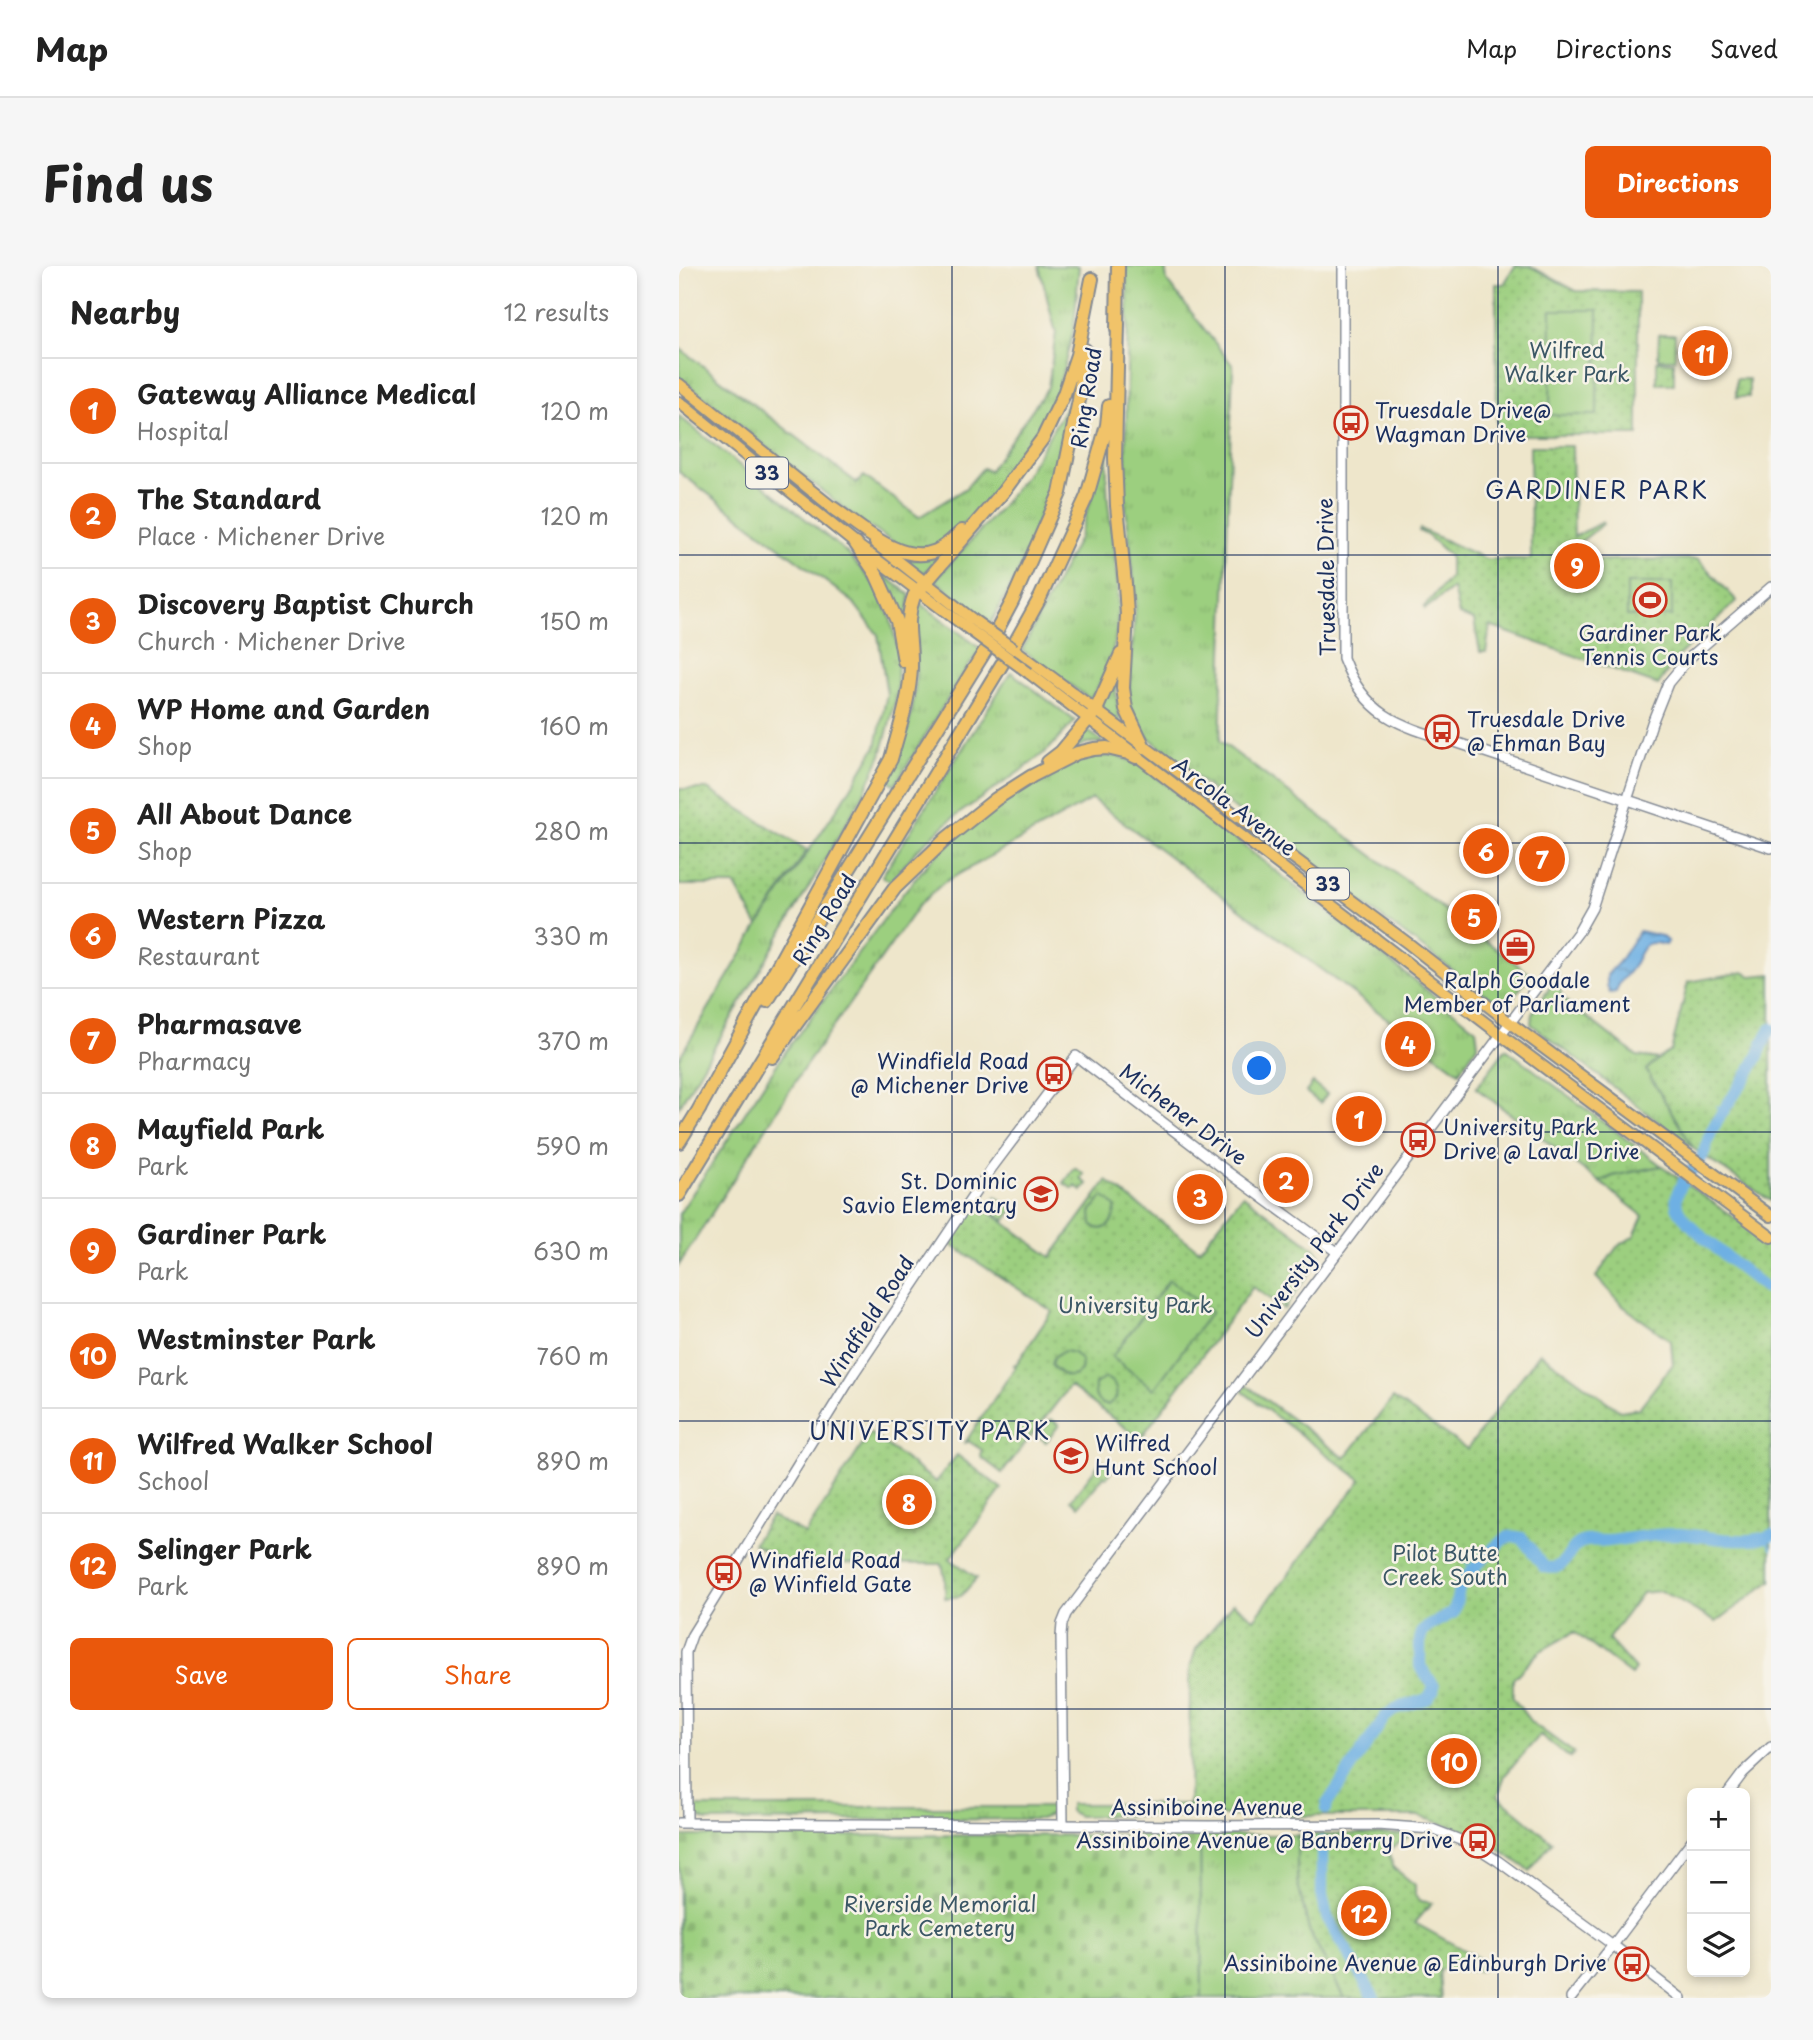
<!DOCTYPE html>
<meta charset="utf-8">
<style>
body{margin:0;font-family:"Playpen Sans",sans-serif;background:#f6f6f6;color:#222}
.controls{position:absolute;right:21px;bottom:21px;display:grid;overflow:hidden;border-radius:10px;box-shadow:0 4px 10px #0003}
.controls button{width:63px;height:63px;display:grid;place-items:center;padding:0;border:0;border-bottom:2px solid #e0e0e0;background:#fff;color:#222;font:35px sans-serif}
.you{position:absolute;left:581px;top:803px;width:24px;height:24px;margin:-18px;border:5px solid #fff;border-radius:50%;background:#1a73e8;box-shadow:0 0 0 10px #1a73e833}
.badge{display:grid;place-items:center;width:46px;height:46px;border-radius:50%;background:#ea580c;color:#fff;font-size:23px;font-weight:700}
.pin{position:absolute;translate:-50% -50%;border:4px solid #fff;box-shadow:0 2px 7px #0006}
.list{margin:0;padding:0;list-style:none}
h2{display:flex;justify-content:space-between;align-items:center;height:91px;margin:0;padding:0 28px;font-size:30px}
h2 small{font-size:23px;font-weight:400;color:#767676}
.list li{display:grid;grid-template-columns:46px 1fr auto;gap:21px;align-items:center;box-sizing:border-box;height:105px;padding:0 28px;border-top:2px solid #e0e0e0}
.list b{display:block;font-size:26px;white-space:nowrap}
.list p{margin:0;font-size:23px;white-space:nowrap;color:#767676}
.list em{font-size:23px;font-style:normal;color:#767676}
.actions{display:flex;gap:14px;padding:21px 28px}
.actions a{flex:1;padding:16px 0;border:2px solid #ea580c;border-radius:10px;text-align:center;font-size:24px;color:#ea580c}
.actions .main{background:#ea580c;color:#fff}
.icon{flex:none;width:38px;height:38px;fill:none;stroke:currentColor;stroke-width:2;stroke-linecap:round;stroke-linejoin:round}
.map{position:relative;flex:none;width:1092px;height:1732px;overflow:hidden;border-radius:10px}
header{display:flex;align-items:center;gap:42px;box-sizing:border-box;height:98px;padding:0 35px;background:#fff;border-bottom:2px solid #e0e0e0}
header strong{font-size:33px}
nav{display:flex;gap:38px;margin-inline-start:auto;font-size:24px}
.intro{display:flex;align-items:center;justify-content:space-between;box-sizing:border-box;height:168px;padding:0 42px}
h1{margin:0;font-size:49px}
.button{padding:18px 32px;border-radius:10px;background:#ea580c;color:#fff;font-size:24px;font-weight:700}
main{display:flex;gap:42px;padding:0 42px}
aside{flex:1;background:#fff;border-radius:10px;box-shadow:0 4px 10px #0003}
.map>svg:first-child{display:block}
</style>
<header>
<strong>Map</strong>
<nav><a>Map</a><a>Directions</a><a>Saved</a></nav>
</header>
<div class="intro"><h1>Find us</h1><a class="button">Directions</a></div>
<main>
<aside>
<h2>Nearby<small>12 results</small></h2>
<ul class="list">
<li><span class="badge">1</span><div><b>Gateway Alliance Medical</b><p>Hospital</p></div><em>120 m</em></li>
<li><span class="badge">2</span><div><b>The Standard</b><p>Place · Michener Drive</p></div><em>120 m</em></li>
<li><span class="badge">3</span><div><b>Discovery Baptist Church</b><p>Church · Michener Drive</p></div><em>150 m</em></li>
<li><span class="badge">4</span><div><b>WP Home and Garden</b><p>Shop</p></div><em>160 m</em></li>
<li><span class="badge">5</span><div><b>All About Dance</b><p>Shop</p></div><em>280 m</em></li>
<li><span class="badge">6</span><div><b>Western Pizza</b><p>Restaurant</p></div><em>330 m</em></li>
<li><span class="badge">7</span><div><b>Pharmasave</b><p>Pharmacy</p></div><em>370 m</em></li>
<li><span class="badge">8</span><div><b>Mayfield Park</b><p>Park</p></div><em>590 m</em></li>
<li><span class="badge">9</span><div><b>Gardiner Park</b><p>Park</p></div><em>630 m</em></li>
<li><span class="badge">10</span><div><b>Westminster Park</b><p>Park</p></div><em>760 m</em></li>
<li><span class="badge">11</span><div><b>Wilfred Walker School</b><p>School</p></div><em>890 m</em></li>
<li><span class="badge">12</span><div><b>Selinger Park</b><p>Park</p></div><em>890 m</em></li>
</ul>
<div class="actions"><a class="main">Save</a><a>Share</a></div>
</aside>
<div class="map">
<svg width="1092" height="1732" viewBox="0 0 1092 1732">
<defs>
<pattern id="grass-tufts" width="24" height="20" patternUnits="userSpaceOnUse" patternTransform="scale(1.75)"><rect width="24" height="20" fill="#9ccf7f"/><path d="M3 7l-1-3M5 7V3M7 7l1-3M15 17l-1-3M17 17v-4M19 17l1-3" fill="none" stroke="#86b270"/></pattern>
<pattern id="cemetery-stones" width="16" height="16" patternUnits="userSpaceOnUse" patternTransform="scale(1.75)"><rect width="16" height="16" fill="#9ccf7f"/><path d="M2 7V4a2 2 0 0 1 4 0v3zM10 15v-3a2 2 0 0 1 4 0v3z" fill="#86b270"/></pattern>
<pattern id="park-dots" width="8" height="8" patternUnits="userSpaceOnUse" patternTransform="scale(1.75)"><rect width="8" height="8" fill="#9ccf7f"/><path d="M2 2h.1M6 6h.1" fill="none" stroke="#86b270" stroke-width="1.8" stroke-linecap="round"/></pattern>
<pattern id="water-ripples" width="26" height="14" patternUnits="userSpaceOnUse" patternTransform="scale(1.75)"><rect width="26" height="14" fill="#6eb0e3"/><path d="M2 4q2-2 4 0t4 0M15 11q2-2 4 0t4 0" fill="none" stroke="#5a90bb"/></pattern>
</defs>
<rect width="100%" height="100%" fill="#f7f3e8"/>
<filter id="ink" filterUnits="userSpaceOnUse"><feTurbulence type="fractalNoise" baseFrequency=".0143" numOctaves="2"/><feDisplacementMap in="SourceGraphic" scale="14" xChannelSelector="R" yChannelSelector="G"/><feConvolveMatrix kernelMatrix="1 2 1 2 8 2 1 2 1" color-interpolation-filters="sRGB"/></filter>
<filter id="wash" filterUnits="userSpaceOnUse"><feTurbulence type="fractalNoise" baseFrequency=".00686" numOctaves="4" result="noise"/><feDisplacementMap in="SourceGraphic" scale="28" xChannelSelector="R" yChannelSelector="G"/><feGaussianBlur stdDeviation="1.57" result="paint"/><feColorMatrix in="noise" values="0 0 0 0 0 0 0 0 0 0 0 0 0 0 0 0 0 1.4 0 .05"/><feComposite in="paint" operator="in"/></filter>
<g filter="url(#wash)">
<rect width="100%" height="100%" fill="#eee6cb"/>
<path fill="url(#grass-tufts)" stroke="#5c7f6e" stroke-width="2" d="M 360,0 L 400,0 L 395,62 L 379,124 L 341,195 L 298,246 L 259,279 L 237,283 L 223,281 L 181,255 L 0,111 L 0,82 L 178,217 L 185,210 L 240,251 L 287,222 L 304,202 L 310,205 L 369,121 L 377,67 Z
M 447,0 L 486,0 L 488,15 L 554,100 L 541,475 L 852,709 L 831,735 L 822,737 L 806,728 L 552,540 L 468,470 L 457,455 L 449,433 L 457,334 L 446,233 L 449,39 Z
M 391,134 L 389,150 L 369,227 L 340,305 L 311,359 L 256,314 L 317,247 L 347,209 Z
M 0,150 L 167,286 L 198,321 L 211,351 L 219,384 L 218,429 L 202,489 L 184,529 L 0,841 L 0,792 L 79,660 L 172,522 L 197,480 L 208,428 L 199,369 L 174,336 L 0,206 Z
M 428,176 C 428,196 427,216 429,235 C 436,303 455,373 411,433 L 343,384 L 400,272 Z
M 260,290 L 245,308 L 222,292 L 233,294 Z
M 203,309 L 205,309 L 231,329 L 227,364 Z
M 240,336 L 302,383 L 284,408 L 216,519 L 209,514 C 218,495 227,474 231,453 C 240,418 236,381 236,345 Z
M 439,405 L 437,427 L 441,458 L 420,441 Z
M 332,406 L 396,455 L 370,483 L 347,501 L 275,551 L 237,585 L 212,616 L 203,610 Z
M 405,462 L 423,475 L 422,477 L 408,477 L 387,486 Z
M 407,490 L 439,490 L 461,498 L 797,763 L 799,778 L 780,806 L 413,533 L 264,617 L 240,639 L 125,802 L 0,999 L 0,948 L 106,786 L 225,626 L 252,594 L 281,568 L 326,534 L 380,501 Z
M 879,709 L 882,728 L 888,736 L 958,790 L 979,793 L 967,804 L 1015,883 L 852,758 L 853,748 Z
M 827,783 L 983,900 L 934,910 L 921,916 L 797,822 Z
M 634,817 L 648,828 L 641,837 L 627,826 Z
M 391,1538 L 510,1538 L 510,1550 L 399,1550 L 391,1545 Z
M 14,1541 L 376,1541 L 374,1548 L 361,1553 L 28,1555 L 19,1551 Z
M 521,1569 L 618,1569 L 618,1614 L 630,1664 L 665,1732 L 523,1732 Z"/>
<path fill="url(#cemetery-stones)" stroke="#5c7f6e" stroke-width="2" d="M 521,1569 L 523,1732 L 0,1732 L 0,1570 Z"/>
<path fill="url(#park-dots)" stroke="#5c7f6e" stroke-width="2" d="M 836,0 L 851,0 L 897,25 L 959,26 L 959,169 L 818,169 L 817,18 L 825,18 Z
M 978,95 L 995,96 L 995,118 L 978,118 Z
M 1057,113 L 1070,113 L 1070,131 L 1057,131 Z
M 851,180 L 893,180 L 895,271 L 923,256 L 924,258 L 900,277 L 917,294 L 1019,293 L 1058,335 L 998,391 L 979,419 L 811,360 L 807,386 L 801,386 L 795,354 L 780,349 L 774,322 L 746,343 L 745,341 L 771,311 L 771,290 L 749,270 L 740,265 L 741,263 L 807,293 L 852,293 Z
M 0,523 L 28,523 L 128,584 L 79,660 L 56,619 L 0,619 Z
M 1065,706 L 1072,710 L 1092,708 L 1092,935 L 1015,883 L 967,804 L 979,793 L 992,785 L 1009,716 Z
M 983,900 L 1092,978 L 1092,1315 L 1037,1356 L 982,1325 L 963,1327 L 929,1373 L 956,1403 L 952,1409 L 895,1366 L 860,1386 L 834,1413 L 834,1432 L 852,1456 L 895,1487 L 891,1492 L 861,1469 L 826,1509 L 819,1530 L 873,1576 L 851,1605 L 808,1575 L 778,1562 L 739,1550 L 510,1550 L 511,1402 L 517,1383 L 554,1337 L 575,1353 L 682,1214 L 563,1125 L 567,1119 L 666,1192 L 714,1132 L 788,1183 L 861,1087 L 941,1145 L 960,1142 L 994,1098 L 992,1075 L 944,1040 L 917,1011 L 938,981 L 955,970 L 964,950 L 921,916 L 934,910 Z
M 396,902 L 405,908 L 402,913 L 409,918 L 403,925 L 397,920 L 394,923 L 385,917 Z
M 428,915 L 520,984 L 564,929 L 639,985 L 641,992 L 605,1043 L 574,1021 L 461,1173 L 391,1120 L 323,1207 L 302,1191 L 303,1184 L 289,1175 L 285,1178 L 337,1100 L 335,1099 L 338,1097 L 373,1045 L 271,978 L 298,937 L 372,991 Z
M 317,931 L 335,943 L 326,955 L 309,942 Z
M 191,1167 L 257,1216 L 278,1189 L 323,1223 L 271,1293 L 298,1312 L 282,1330 L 266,1332 L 266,1312 L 263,1298 L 109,1297 L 74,1278 L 92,1250 L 126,1268 Z
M 423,1194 L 434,1203 L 428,1211 L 425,1210 L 400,1240 L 392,1234 Z
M 670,1568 L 733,1568 L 709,1585 L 715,1602 L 736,1619 L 736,1629 L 742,1635 L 753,1637 L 736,1657 L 806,1696 L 802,1705 L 760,1703 L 762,1732 L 665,1732 L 630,1664 L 618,1614 L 618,1569 Z"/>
<path fill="#9ccf7f" stroke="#5c7f6e" stroke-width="2" d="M 872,44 L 919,44 L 918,149 L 871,149 Z
M 980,68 L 996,68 L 996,93 L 979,93 Z
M 948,317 L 993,317 L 993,350 L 948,350 Z
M 423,931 L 425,931 L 436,940 C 437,953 427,970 413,959 L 412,946 Z
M 490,1014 L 532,1046 L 475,1123 L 433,1091 Z
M 385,1085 L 395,1087 L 403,1095 L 402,1105 C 390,1116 382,1108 372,1099 L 374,1092 Z
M 426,1112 C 435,1115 439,1123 437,1132 L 429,1139 C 417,1139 415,1129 416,1118 Z
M 372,1153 L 380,1159 L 367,1176 L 359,1170 Z"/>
<path fill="url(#water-ripples)" stroke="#4470a0" stroke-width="2" d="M 960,665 L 982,670 L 989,676 L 987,679 C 961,672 964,684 953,702 C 947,711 940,714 937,726 L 931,727 L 928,720 L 928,709 L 940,696 Z"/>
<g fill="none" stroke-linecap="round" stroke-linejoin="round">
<path stroke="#6eb0e3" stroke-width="2" d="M 1038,840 L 1042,845 L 1042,850
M 994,924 L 999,928
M 1084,1273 L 1088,1274 L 1092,1283
M 784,1292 L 791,1302 L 789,1309"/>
<path stroke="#6eb0e3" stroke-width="12" d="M 1092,763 C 1085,772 1083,782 1078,792 C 1065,817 1046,839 1033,864 C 1028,874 1027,885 1021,894 C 1012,906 994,923 998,940 C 1002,958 1075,1013 1092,1026
M 647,1543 L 648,1538 L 706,1451 L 716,1443 L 748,1433 L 754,1425 L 755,1420 L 741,1400 L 741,1373 L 744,1364 L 751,1359 L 774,1347 C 778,1338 778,1329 781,1320 C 785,1312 819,1276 827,1272 C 832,1269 838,1271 843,1272 L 865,1301 C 892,1307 886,1278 907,1275 C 914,1274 922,1275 929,1275 C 952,1273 976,1267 1000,1268 C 1027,1269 1067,1281 1092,1269
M 643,1576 L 643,1628 L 648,1651 L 695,1732"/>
</g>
</g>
<g filter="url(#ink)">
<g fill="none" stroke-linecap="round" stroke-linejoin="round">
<defs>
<path id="minor" d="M 664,0 L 664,392 C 687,452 722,460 779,477 L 1092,582
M 1049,1527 L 1064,1507 L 1092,1481
M 0,1557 L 530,1560 L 698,1559 L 753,1563 L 794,1579 L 819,1595 L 934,1679 L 1002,1732
M 8,1557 L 7,1386 L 13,1369 L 175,1107 L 312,903 L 397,790 L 549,906 L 658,986
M 384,1559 L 382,1370 L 383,1358 L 387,1348 L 900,665 L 913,642 L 973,457 L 989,417 L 1009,393 L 1092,321
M 892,1732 L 934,1679 L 1013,1574"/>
<path id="major" d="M 0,118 L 159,246
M 0,136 L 177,278 L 287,361
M 196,277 L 293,353
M 335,383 L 730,678 L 831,757 L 1092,950
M 350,407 L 822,769 L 1092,971"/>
<path id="highway" d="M 439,57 L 436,192 L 438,240 L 446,318 L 448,349 L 444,422 L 447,443 L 465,481
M 438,63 L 439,0
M 154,242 C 181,260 222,300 257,285 C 267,281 275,272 283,265
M 177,278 L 197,308 L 218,355 L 225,395
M 318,364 L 333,336 L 381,227 L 400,134 L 406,84
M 336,377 L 361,332 L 408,230 L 428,159 L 430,140
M 369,496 L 382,486 L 417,444 L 442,388
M 88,735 L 306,385
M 93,791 L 216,622 L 267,573 L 317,533 L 353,510 L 398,487 L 415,483 L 428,482 L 449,487 L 457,491
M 18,847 L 212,493 C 220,464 231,432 232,401 C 233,374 225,357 235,330 L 324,226 L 364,172 L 385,128 L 398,89 L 413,13
M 0,876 L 21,842
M 0,929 L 323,398"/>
</defs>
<use href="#minor" stroke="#848a94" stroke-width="12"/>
<use href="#major" stroke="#848a94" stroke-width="14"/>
<use href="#highway" stroke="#848a94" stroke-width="16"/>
<use href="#minor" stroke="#fff" stroke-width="9"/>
<use href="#major" stroke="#f1c369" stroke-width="10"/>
<use href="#highway" stroke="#f1c369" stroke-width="12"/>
<defs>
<path id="major-bridge" d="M 293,353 L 335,383
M 287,361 L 350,407"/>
</defs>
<use href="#major-bridge" stroke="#848a94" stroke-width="14" stroke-linecap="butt"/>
<use href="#major-bridge" stroke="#f1c369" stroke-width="10"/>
</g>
</g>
<path fill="none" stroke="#1b2f5e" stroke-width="2" stroke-opacity="0.55" d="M 273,0 L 273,1732M 546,0 L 546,1732M 819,0 L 819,1732M 0,289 L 1092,289M 0,577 L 1092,577M 0,866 L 1092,866M 0,1155 L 1092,1155M 0,1443 L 1092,1443"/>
<defs>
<symbol id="bus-ring" viewBox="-11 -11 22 22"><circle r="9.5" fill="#f7f3e8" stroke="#c8321e" stroke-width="1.5"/><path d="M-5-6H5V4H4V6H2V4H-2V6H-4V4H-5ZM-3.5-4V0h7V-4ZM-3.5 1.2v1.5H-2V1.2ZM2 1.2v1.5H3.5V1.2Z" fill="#c8321e"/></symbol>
<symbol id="stadium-ring" viewBox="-11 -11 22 22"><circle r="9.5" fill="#f7f3e8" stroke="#c8321e" stroke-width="1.5"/><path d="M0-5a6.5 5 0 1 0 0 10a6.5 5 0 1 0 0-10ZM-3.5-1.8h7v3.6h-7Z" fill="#c8321e"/></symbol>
<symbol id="office-ring" viewBox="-11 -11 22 22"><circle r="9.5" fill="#f7f3e8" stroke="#c8321e" stroke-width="1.5"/><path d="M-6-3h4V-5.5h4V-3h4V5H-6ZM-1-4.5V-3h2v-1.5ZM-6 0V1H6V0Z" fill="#c8321e"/></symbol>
<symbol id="school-ring" viewBox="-11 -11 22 22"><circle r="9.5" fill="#f7f3e8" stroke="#c8321e" stroke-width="1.5"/><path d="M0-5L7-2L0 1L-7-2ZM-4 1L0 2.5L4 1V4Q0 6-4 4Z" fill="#c8321e"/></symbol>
</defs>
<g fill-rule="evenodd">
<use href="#bus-ring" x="653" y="138" width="38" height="38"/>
<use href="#stadium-ring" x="952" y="315" width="38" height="38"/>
<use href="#bus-ring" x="744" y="447" width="38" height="38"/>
<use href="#office-ring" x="819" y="662" width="38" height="38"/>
<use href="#bus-ring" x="356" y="789" width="38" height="38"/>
<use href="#bus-ring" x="720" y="855" width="38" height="38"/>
<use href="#school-ring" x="343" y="909" width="38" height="38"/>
<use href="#school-ring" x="373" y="1171" width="38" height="38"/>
<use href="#bus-ring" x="26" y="1288" width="38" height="38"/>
<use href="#bus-ring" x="780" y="1556" width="38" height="38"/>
<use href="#bus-ring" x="934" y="1679" width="38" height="38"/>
</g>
<g text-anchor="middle" stroke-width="5" stroke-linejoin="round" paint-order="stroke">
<g fill="#f7f3e8" stroke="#5d6a87" stroke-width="2">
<rect x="67" y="191.5" width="42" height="31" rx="5"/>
<rect x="628" y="602.5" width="42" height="31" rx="5"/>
</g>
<g font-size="19" font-weight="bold" fill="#1b2f5e">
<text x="88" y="214">33</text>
<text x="649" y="625">33</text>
</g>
<g font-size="21" fill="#3b5766" stroke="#f7f3e8">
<text x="888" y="92">Wilfred<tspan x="888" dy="24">Walker Park</tspan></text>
<text x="456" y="1047">University Park</text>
<text x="766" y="1295">Pilot Butte<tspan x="766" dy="24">Creek South</tspan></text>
<text x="261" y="1646">Riverside Memorial<tspan x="261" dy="24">Park Cemetery</tspan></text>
</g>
<g font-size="21" fill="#1b2f5e" stroke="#f7f3e8">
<text transform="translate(408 132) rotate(-81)" y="7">Ring Road</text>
<text transform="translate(648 311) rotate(-91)" y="7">Truesdale Drive</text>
<text transform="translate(555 541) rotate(37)" y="7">Arcola Avenue</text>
<text transform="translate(146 654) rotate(-59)" y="7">Ring Road</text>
<text transform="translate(504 849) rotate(37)" y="7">Michener Drive</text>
<text transform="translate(636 985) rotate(-53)" y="7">University Park Drive</text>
<text transform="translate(189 1056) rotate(-57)" y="7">Windfield Road</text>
<text x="528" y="1549">Assiniboine Avenue</text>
</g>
<g font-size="21" fill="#1b2f5e" stroke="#f7f3e8" text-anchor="start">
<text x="696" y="152">Truesdale Drive@<tspan x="696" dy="24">Wagman Drive</tspan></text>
<text x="971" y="375" text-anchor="middle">Gardiner Park<tspan x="971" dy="24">Tennis Courts</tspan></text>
<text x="788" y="461">Truesdale Drive<tspan x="788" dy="24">@ Ehman Bay</tspan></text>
<text x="838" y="722" text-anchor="middle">Ralph Goodale<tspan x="838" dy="24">Member of Parliament</tspan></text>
<text x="350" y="803" text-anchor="end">Windfield Road<tspan x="350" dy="24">@ Michener Drive</tspan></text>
<text x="764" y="869">University Park<tspan x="764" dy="24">Drive @ Laval Drive</tspan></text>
<text x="338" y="923" text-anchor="end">St. Dominic<tspan x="338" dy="24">Savio Elementary</tspan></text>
<text x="416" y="1185">Wilfred<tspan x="416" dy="24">Hunt School</tspan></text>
<text x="70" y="1302">Windfield Road<tspan x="70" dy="24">@ Winfield Gate</tspan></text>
<text x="774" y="1582" text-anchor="end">Assiniboine Avenue @ Banberry Drive</text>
<text x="928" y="1705" text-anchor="end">Assiniboine Avenue @ Edinburgh Drive</text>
</g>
<g font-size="23" letter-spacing="2" fill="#1b2f5e" stroke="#f7f3e8">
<text x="918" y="233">GARDINER PARK</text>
<text x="251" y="1174">UNIVERSITY PARK</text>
</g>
</g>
</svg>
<div class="controls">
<button>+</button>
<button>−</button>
<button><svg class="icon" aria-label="layers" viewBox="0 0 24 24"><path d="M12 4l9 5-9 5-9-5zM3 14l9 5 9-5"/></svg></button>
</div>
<div class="you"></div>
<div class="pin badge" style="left:680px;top:853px">1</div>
<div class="pin badge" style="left:607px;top:914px">2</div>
<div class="pin badge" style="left:521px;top:931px">3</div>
<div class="pin badge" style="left:729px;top:778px">4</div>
<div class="pin badge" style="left:795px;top:651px">5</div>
<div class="pin badge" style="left:807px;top:585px">6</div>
<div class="pin badge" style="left:863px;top:593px">7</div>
<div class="pin badge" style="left:230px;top:1236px">8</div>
<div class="pin badge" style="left:898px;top:300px">9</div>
<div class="pin badge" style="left:775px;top:1495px">10</div>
<div class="pin badge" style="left:1026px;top:87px">11</div>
<div class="pin badge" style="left:685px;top:1647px">12</div>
</div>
</main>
